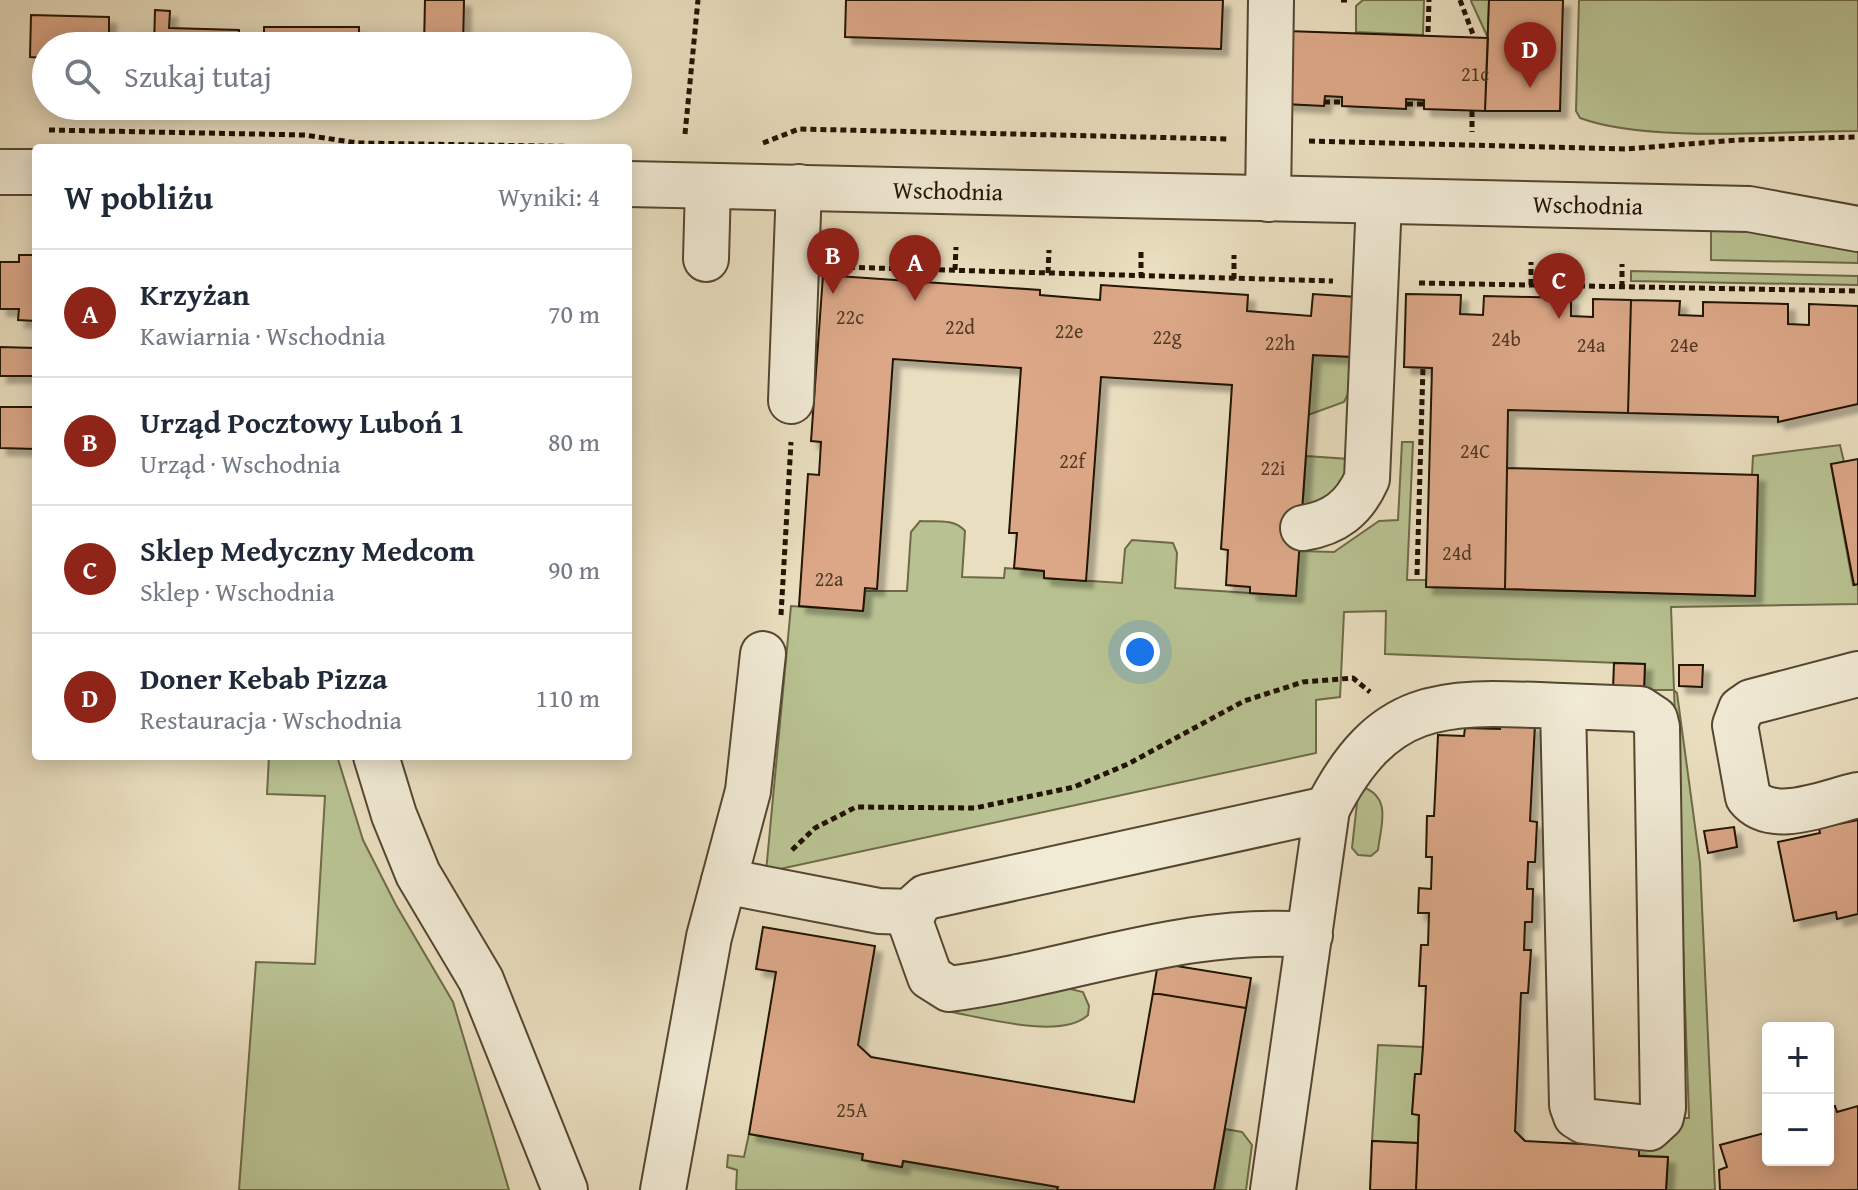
<!DOCTYPE html>
<html lang="pl">
<meta charset="utf-8">
<style>
body{margin:0;font-family:"Gentium Book Plus",serif;background:#f6f6f7;color:#1f2937}
.controls{position:absolute;right:24px;bottom:24px;display:grid;overflow:hidden;border-radius:8px;box-shadow:0 4px 20px #0003}
.controls button{width:72px;height:72px;display:grid;place-items:center;padding:0;border:0;border-bottom:2px solid #e0e1e3;background:#fff;color:#1f2937;font:40px sans-serif}
.you{position:absolute;left:1140px;top:652px;width:28px;height:28px;margin:-20px;border:6px solid #fff;border-radius:50%;background:#1a73e8;box-shadow:0 0 0 12px #1a73e833}
.badge{display:grid;place-items:center;width:52px;height:52px;border-radius:50%;background:#8f2418;color:#fff;font-size:26px;font-weight:700}
.pin{position:absolute;translate:-50% -66px;filter:drop-shadow(0 2px 4px #0008)}
.pin::after{content:'';position:absolute;top:42px;width:28px;height:24px;background:inherit;clip-path:polygon(0 0,100% 0,50% 100%)}
.list{margin:0;padding:0;list-style:none}
h2{display:flex;justify-content:space-between;align-items:center;height:104px;margin:0;padding:0 32px;font-size:34px}
h2 small{font-size:26px;font-weight:400;color:#747a83}
.list li{display:grid;grid-template-columns:52px 1fr auto;gap:24px;align-items:center;box-sizing:border-box;height:128px;padding:0 32px;border-top:2px solid #e0e1e3}
.list b{display:block;font-size:30px;white-space:nowrap}
.list p{margin:0;font-size:26px;white-space:nowrap;color:#747a83}
.list em{font-size:26px;font-style:normal;color:#747a83}
.icon{flex:none;width:44px;height:44px;fill:none;stroke:currentColor;stroke-width:2;stroke-linecap:round;stroke-linejoin:round}
.map{position:relative;flex:none;width:1858px;height:1190px;overflow:hidden}
.search{position:absolute;background:#fff;box-shadow:0 4px 20px #0003;left:32px;top:32px;width:600px;height:88px;display:flex;align-items:center;gap:20px;box-sizing:border-box;padding:0 28px;border-radius:44px;color:#747a83;font-size:30px}
.panel{position:absolute;background:#fff;box-shadow:0 4px 20px #0003;left:32px;top:144px;width:600px;height:616px;border-radius:8px}
.map>svg:first-child{display:block}
</style>
<div class="map">
<svg width="1858" height="1190" viewBox="0 0 1858 1190">
<defs>
<filter id="shadow"><feDropShadow dx="7" dy="7" stdDeviation="2" flood-color="#0004"/></filter>
</defs>
<rect width="100%" height="100%" fill="#e9debf"/>
<filter id="stains"><feTurbulence type="fractalNoise" baseFrequency=".0025" numOctaves="4"/><feColorMatrix values="0 0 0 0 .2 0 0 0 0 .09 0 0 0 0 .02 0 0 0 .5 -.17"/></filter>
<radialGradient id="worn" r=".72"><stop offset=".6" stop-color="#630" stop-opacity="0"/><stop offset="1" stop-color="#630" stop-opacity=".3"/></radialGradient>
<path fill="#b8c191" stroke="#6e6a48" stroke-width="2" d="M 1363,0 L 1424,0 L 1423,35 L 1356,32 L 1356,6 Z
M 1471,0 L 1489,0 L 1488,38 L 1471,1 Z
M 1579,0 L 1858,0 L 1858,131 C 1783,131 1647,143 1580,118 L 1576,111 Z
M 1711,225 L 1858,242 L 1858,263 L 1711,260 Z
M 1631,271 L 1858,276 L 1858,285 L 1631,281 Z
M 1313,355 L 1353,357 L 1349,392 L 1344,402 L 1308,415 Z
M 1402,442 L 1413,442 L 1407,580 L 1426,580 L 1427,587 L 1755,596 L 1758,476 L 1752,475 L 1753,456 L 1840,445 L 1844,462 L 1831,465 L 1853,585 L 1858,584 L 1858,604 L 1671,607 L 1674,690 L 1677,693 L 1700,863 L 1715,1190 L 1666,1190 L 1668,1157 L 1639,1156 L 1639,1147 L 1676,1118 L 1689,1118 L 1674,690 L 1644,690 L 1645,664 L 1385,654 L 1386,611 L 1344,612 L 1340,697 L 1316,700 L 1316,753 L 766,872 L 791,606 L 863,611 L 865,591 L 907,591 L 911,532 L 920,521 C 935,522 954,518 965,531 L 962,577 L 1004,578 L 1005,568 L 1044,571 L 1044,578 L 1122,583 L 1125,549 L 1132,540 L 1173,543 L 1177,553 L 1175,588 L 1295,596 L 1299,551 L 1334,552 L 1379,521 L 1398,520 Z
M 1306,456 L 1349,459 L 1346,484 L 1302,514 Z
M 269,756 L 337,756 L 363,840 L 396,905 L 453,1002 L 509,1190 L 239,1190 L 256,962 L 315,964 L 325,796 L 267,794 Z
M 1363,787 C 1392,798 1381,825 1378,850 L 1371,856 L 1358,855 L 1352,848 L 1358,794 Z
M 1062,987 L 1083,992 L 1089,1006 L 1088,1015 C 1062,1040 985,1018 951,1012 Z
M 1378,1045 L 1423,1047 L 1421,1074 L 1415,1074 L 1412,1114 L 1419,1115 L 1418,1143 L 1372,1141 Z
M 1225,1129 L 1242,1132 L 1252,1145 L 1246,1190 L 1214,1190 Z
M 749,1134 L 863,1154 L 862,1160 L 902,1167 L 903,1161 L 1058,1187 L 1057,1190 L 736,1190 L 737,1170 L 727,1167 L 728,1155 L 744,1157 Z"/>
<path fill="#dba787" stroke="#231300" stroke-width="2" filter="url(#shadow)" d="M 425,0 L 464,0 L 463,46 L 424,46 Z
M 846,0 L 1223,0 L 1221,49 L 845,37 Z
M 1489,0 L 1563,0 L 1560,111 L 1485,111 Z
M 155,10 L 170,11 L 169,28 L 239,30 L 238,46 L 154,46 Z
M 31,15 L 109,17 L 109,46 L 46,46 L 46,58 L 30,57 Z
M 264,27 L 359,27 L 359,46 L 264,46 Z
M 1287,31 L 1488,38 L 1485,111 L 1424,109 L 1424,100 L 1406,99 L 1406,109 L 1342,106 L 1342,97 L 1325,96 L 1324,106 L 1284,104 Z
M 19,255 L 36,255 L 36,321 L 18,320 L 19,309 L 0,309 L 0,262 L 19,262 Z
M 823,275 L 1040,290 L 1040,295 L 1100,300 L 1101,285 L 1248,295 L 1247,311 L 1311,316 L 1313,294 L 1357,297 L 1353,357 L 1313,355 L 1296,596 L 1250,593 L 1250,587 L 1226,585 L 1228,550 L 1221,549 L 1232,385 L 1101,377 L 1086,581 L 1044,578 L 1044,571 L 1014,568 L 1017,533 L 1009,533 L 1021,368 L 893,359 L 877,589 L 865,588 L 863,611 L 799,606 L 808,474 L 819,475 L 821,442 L 811,441 Z
M 1406,294 L 1461,295 L 1460,314 L 1483,315 L 1484,296 L 1571,298 L 1571,316 L 1593,317 L 1593,299 L 1631,300 L 1628,413 L 1508,410 L 1505,589 L 1426,587 L 1432,368 L 1404,367 Z
M 1631,300 L 1680,301 L 1679,315 L 1703,316 L 1703,302 L 1788,304 L 1788,324 L 1809,325 L 1809,304 L 1858,306 L 1858,404 L 1778,422 L 1778,417 L 1628,413 Z
M 0,347 L 36,348 L 36,376 L 0,376 Z
M 0,407 L 36,407 L 36,449 L 0,448 Z
M 1858,459 L 1858,584 L 1854,585 L 1831,464 Z
M 1507,468 L 1758,475 L 1755,596 L 1505,589 Z
M 1614,663 L 1645,664 L 1644,690 L 1613,689 Z
M 1679,665 L 1703,665 L 1702,687 L 1679,686 Z
M 1500,722 L 1535,724 L 1530,821 L 1537,822 L 1535,862 L 1528,862 L 1527,889 L 1533,889 L 1532,922 L 1525,922 L 1524,950 L 1531,950 L 1528,993 L 1521,993 L 1515,1131 L 1525,1141 L 1639,1147 L 1639,1156 L 1668,1157 L 1666,1190 L 1416,1190 L 1419,1115 L 1412,1114 L 1415,1074 L 1421,1074 L 1423,1047 L 1426,986 L 1419,986 L 1421,945 L 1428,945 L 1429,913 L 1418,913 L 1419,888 L 1431,889 L 1432,857 L 1426,857 L 1427,816 L 1434,816 L 1438,735 L 1464,736 L 1465,728 L 1500,729 Z
M 1858,820 L 1858,914 L 1837,919 L 1836,912 L 1794,921 L 1778,842 L 1820,833 L 1819,828 Z
M 1734,827 L 1737,847 L 1708,853 L 1704,831 Z
M 763,927 L 875,946 L 858,1045 L 871,1057 L 1134,1102 L 1153,993 L 1246,1008 L 1214,1190 L 1057,1190 L 1058,1187 L 903,1161 L 902,1167 L 862,1160 L 863,1154 L 749,1134 L 776,972 L 756,969 Z
M 1158,963 L 1251,978 L 1246,1008 L 1153,993 Z
M 1835,1106 L 1837,1112 L 1858,1106 L 1858,1190 L 1720,1190 L 1719,1170 L 1727,1167 L 1720,1145 L 1768,1132 L 1768,1160 L 1828,1160 L 1828,1108 Z
M 1372,1141 L 1418,1143 L 1416,1190 L 1370,1190 Z"/>
<g fill="none" stroke-linecap="round" stroke-linejoin="round">
<defs>
<g id="minor">
<path d="M 0,172 L 36,172"/>
<path id="s1" d="M 628,184 L 1749,209 L 1858,229"/>
<path d="M 1268,199 L 1271,0"/>
<path d="M 706,259 L 708,186"/>
<path d="M 791,401 L 799,187"/>
<path d="M 1303,528 C 1335,523 1354,508 1367,479 L 1379,201"/>
<path d="M 1858,674 L 1751,702 L 1741,709 L 1735,725 L 1748,797 C 1772,827 1826,802 1858,795"/>
<path d="M 376,756 L 394,815 L 418,874 L 481,980 L 565,1190"/>
<path d="M 1327,809 C 1386,693 1448,702 1563,706 L 1572,1105 L 1576,1116 L 1584,1121 L 1649,1128 L 1661,1117 L 1663,1108 L 1657,727 L 1655,719 L 1640,709 L 1563,706"/>
<path d="M 724,881 L 879,911 L 912,912"/>
<path d="M 663,1190 L 709,937 L 748,791 L 763,654"/>
<path d="M 1273,1190 L 1327,809 L 926,897 L 917,905 L 910,921 L 930,977 L 949,989 C 1072,973 1183,925 1310,935"/>
</g>
</defs>
<use href="#minor" stroke="#544630" stroke-width="48"/>
<path stroke="#231300" stroke-width="5" stroke-dasharray="6 4" stroke-linecap="butt" d="M 1341,0 L 1348,0
M 1460,0 L 1474,37
M 1428,32 L 1429,0
M 1324,102 L 1342,102
M 1407,104 L 1424,104
M 1472,111 L 1472,132
M 49,130 L 305,135 L 357,143 L 606,147
M 685,134 L 698,0
M 1309,141 L 1626,149 L 1738,140 L 1858,137
M 763,143 L 799,129 L 1227,139
M 1141,252 L 1141,276
M 839,267 L 1333,281
M 955,270 L 956,247
M 1048,273 L 1049,250
M 1234,279 L 1234,255
M 1419,283 L 1858,291
M 1531,285 L 1531,262
M 1622,287 L 1622,264
M 1417,575 L 1423,367
M 781,615 L 791,442
M 792,850 L 815,828 L 856,807 L 975,808 L 1074,787 L 1128,764 L 1244,701 L 1303,682 L 1353,678 L 1370,692"/>
<use href="#minor" stroke="#f1ead5" stroke-width="44"/>
</g>
<g text-anchor="middle" stroke-width="6" stroke-linejoin="round" paint-order="stroke">
<g font-size="20" fill="#513822">
<text x="1475" y="81">21c</text>
<text x="850" y="324">22c</text>
<text x="960" y="334">22d</text>
<text x="1069" y="338">22e</text>
<text x="1167" y="344">22g</text>
<text x="1506" y="346">24b</text>
<text x="1280" y="350">22h</text>
<text x="1591" y="352">24a</text>
<text x="1684" y="352">24e</text>
<text x="1475" y="458">24C</text>
<text x="1072" y="468">22f</text>
<text x="1273" y="475">22i</text>
<text x="1457" y="560">24d</text>
<text x="829" y="586">22a</text>
<text x="852" y="1117">25A</text>
</g>
<g font-size="24" fill="#231300" stroke="#f1ead5">
<text dy="8" stroke="none"><textPath href="#s1" startOffset="320">Wschodnia</textPath></text>
<text dy="8" stroke="none"><textPath href="#s1" startOffset="960">Wschodnia</textPath></text>
</g>
</g>
<rect width="100%" height="100%" filter="url(#stains)"/>
<rect width="100%" height="100%" fill="url(#worn)"/>
</svg>
<div class="controls">
<button>+</button>
<button>−</button>
</div>
<div class="you"></div>
<div class="pin badge" style="left:915px;top:301px">A</div>
<div class="pin badge" style="left:833px;top:294px">B</div>
<div class="pin badge" style="left:1559px;top:319px">C</div>
<div class="pin badge" style="left:1530px;top:88px">D</div>
<div class="search"><svg class="icon" aria-label="search" viewBox="0 0 24 24"><circle cx="10" cy="10" r="6"/><path d="M15 15l6 6"/></svg>Szukaj tutaj</div>
<section class="panel">
<h2>W pobliżu<small>Wyniki: 4</small></h2>
<ul class="list">
<li><span class="badge">A</span><div><b>Krzyżan</b><p>Kawiarnia · Wschodnia</p></div><em>70 m</em></li>
<li><span class="badge">B</span><div><b>Urząd Pocztowy Luboń 1</b><p>Urząd · Wschodnia</p></div><em>80 m</em></li>
<li><span class="badge">C</span><div><b>Sklep Medyczny Medcom</b><p>Sklep · Wschodnia</p></div><em>90 m</em></li>
<li><span class="badge">D</span><div><b>Doner Kebab Pizza</b><p>Restauracja · Wschodnia</p></div><em>110 m</em></li>
</ul>
</section>
</div>
